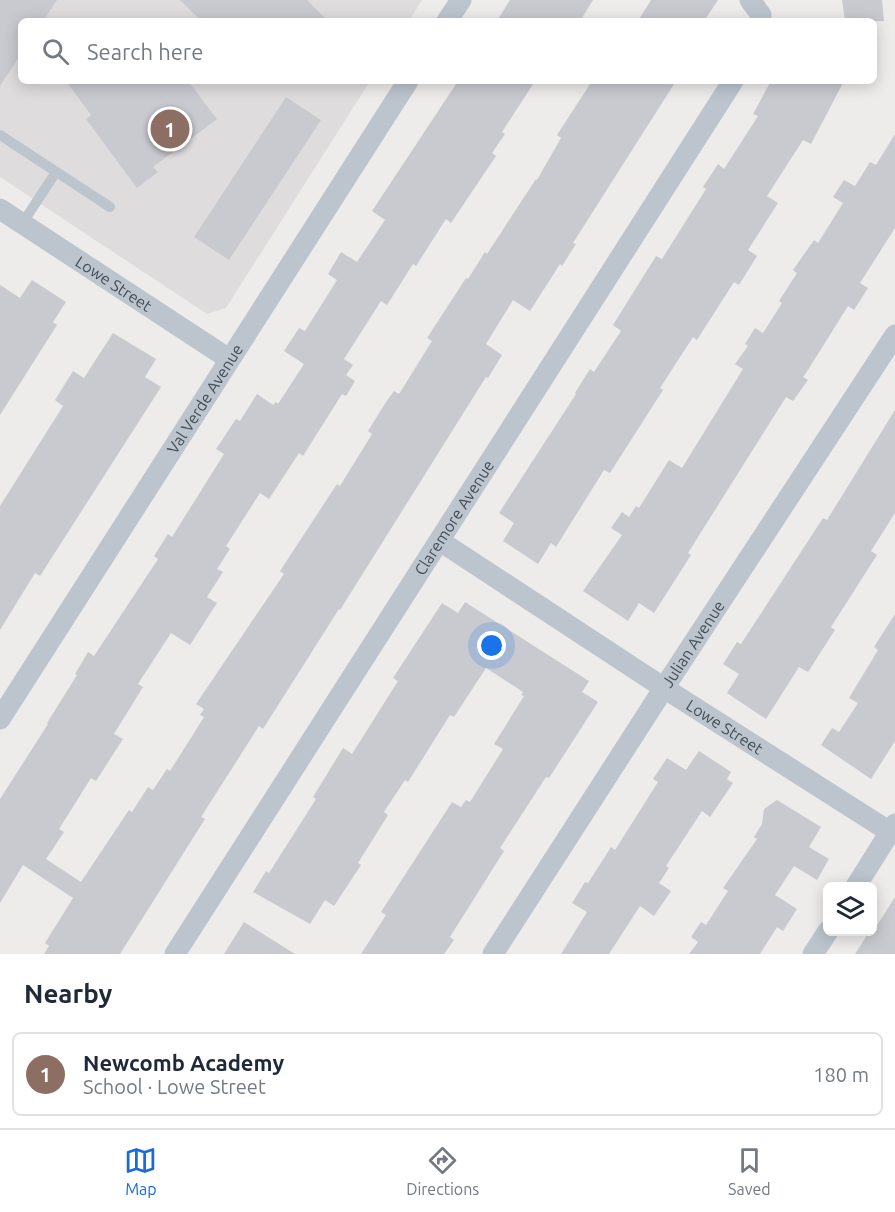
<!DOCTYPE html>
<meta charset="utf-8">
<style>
body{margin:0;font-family:Ubuntu,sans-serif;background:#f2f2f3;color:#1f2937}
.controls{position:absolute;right:18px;bottom:18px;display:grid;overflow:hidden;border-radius:9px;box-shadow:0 3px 15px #0003}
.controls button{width:54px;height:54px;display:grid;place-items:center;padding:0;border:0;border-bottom:2px solid #e0e1e3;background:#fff;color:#1f2937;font:30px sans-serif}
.you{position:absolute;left:492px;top:646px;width:21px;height:21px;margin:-15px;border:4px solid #fff;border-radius:50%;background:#1a73e8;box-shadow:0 0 0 9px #1a73e833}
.badge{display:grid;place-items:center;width:39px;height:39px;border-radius:50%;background:#1a6ad9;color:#fff;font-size:20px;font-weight:700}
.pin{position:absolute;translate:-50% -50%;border:3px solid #fff;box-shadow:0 2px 6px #0006}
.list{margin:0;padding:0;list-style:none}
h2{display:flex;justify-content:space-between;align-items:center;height:78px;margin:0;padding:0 24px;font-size:26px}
h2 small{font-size:20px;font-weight:400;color:#747a83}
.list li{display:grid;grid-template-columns:39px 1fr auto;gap:18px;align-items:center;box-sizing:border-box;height:84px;margin:0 12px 12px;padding:0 12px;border:2px solid #e0e1e3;border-radius:9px}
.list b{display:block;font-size:22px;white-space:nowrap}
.list p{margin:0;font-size:20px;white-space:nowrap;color:#747a83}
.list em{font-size:20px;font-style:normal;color:#747a83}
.icon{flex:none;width:33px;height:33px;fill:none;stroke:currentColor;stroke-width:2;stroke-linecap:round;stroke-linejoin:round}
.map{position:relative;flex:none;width:895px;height:954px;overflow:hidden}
.search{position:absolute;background:#fff;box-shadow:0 3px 15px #0003;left:18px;right:18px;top:18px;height:66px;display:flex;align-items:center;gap:15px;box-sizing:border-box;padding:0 21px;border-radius:9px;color:#747a83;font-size:22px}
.sheet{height:174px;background:#fff}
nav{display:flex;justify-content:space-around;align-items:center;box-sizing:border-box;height:84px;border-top:2px solid #e0e1e3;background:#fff;font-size:16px;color:#747a83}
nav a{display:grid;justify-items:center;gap:3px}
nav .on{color:#1a6ad9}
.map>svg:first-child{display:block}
</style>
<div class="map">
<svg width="895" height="954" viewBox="0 0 895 954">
<rect width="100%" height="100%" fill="#eeebeb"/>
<path fill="#dfdcdd" d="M 0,0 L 422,0 L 409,21 L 21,21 L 21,81 L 370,81 L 226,308 L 207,314 L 0,177 Z"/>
<path fill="#c8cad0" d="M 0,0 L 57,0 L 43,21 L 21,21 L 21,54 L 0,86 Z
M 180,0 L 307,0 L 328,21 L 201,21 Z
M 510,0 L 593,0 L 580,21 L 497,21 Z
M 651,0 L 718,0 L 704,21 L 638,21 Z
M 842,0 L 882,0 L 884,21 L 845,21 Z
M 66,81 L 188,81 L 217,119 L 153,167 L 158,172 L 137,188 L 86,119 L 91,115 Z
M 458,81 L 535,81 L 502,132 L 505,134 L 492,153 L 496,156 L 451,223 L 446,219 L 416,266 L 413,264 L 387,305 L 381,301 L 344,359 L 353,365 L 346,375 L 355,381 L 346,396 L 342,394 L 303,456 L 299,453 L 269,499 L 260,493 L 226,546 L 230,549 L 217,569 L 223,572 L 207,597 L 217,603 L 190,645 L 171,633 L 138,684 L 143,687 L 114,734 L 123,739 L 96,781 L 91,778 L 59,829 L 64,832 L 46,859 L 81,882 L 129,810 L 132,812 L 148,787 L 153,790 L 167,769 L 170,771 L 204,717 L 200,715 L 204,709 L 196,704 L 284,574 L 280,571 L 337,484 L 340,486 L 372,434 L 368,431 L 386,402 L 394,391 L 399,394 L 432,341 L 427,338 L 466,278 L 468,279 L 485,252 L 487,254 L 536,179 L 537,180 L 561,138 L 557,135 L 592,81 L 676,81 L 573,243 L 576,244 L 562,266 L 560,264 L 530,311 L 513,300 L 486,344 L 502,355 L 488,378 L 486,377 L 340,610 L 339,609 L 263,729 L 259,726 L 201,817 L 205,819 L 120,954 L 44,954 L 49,946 L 45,943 L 73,898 L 23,865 L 0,903 L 0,799 L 48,724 L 47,723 L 77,675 L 75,674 L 88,652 L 94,656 L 158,559 L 154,556 L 168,534 L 172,537 L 224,454 L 216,449 L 236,419 L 240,421 L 257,394 L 273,405 L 276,402 L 278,404 L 304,364 L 284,351 L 299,328 L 305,331 L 337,280 L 328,274 L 341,252 L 357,262 L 385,220 L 372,211 Z
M 771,81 L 844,81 L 811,144 L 803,140 L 767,196 L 778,203 L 748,250 L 757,256 L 739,285 L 734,282 L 697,340 L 693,337 L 660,388 L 663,390 L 610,473 L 604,470 L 556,547 L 551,543 L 538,564 L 503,541 L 514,523 L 499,513 L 576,394 L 575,393 L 590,369 L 594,372 L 621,331 L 613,325 L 656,256 L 662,259 L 706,189 L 703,187 L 718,164 L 724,169 L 758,116 L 753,114 Z
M 286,97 L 321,120 L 229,260 L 194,237 Z
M 895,134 L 895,228 L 860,283 L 868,288 L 854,310 L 848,306 L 806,373 L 803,377 L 808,380 L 793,401 L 786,397 L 688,553 L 691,555 L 654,613 L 639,603 L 628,621 L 583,591 L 622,535 L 611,528 L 622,512 L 629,517 L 636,506 L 639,508 L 669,460 L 682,468 L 743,369 L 735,364 L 748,346 L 745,344 L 755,328 L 763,333 L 782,303 L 779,301 L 797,273 L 793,270 L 814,240 L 818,243 L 843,203 L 833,197 L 844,180 L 855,186 L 870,162 L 876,165 Z
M 32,280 L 66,302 L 53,322 L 57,325 L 0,415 L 0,285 L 20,298 Z
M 113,333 L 156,359 L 145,377 L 161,387 L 40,576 L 35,573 L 0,630 L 0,506 L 63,406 L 55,400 L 73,371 L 84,378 Z
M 895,410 L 895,513 L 871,551 L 877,555 L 831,627 L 835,630 L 808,672 L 799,667 L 766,719 L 727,693 L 739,674 L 723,664 L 737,642 L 741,644 L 823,518 L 827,520 Z
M 465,602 L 589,681 L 582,692 L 598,702 L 549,778 L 546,777 L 500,848 L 504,851 L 450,937 L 454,940 L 444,954 L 361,954 L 386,915 L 381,912 L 452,802 L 461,807 L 466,800 L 470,802 L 503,749 L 494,744 L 524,696 L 521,695 L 523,692 L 486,668 L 454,717 L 450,715 L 408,782 L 405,780 L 384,812 L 388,815 L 358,863 L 361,865 L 334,906 L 325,900 L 310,924 L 253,892 L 266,871 L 269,873 L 316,799 L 313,797 L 343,748 L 352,754 L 398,681 L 393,678 L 442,603 L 458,613 Z
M 895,614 L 895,741 L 871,779 L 821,745 L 832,728 L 839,732 L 858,703 L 849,698 L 878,650 L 874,647 Z
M 699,751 L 731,772 L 727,779 L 733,783 L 710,817 L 702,811 L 666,866 L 669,868 L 659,883 L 671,891 L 654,916 L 640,906 L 609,954 L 561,954 L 587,912 L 572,903 L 585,882 L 588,883 L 611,847 L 615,850 L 658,782 L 653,779 L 667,758 L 686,770 Z
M 777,800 L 821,827 L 809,847 L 829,859 L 817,880 L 794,866 L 775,895 L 797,909 L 783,931 L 777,927 L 760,954 L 689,954 L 698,942 L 691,937 L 701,922 L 706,925 L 728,891 L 723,888 L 757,839 L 754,837 L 762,824 L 764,809 Z
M 895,897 L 895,954 L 855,954 L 869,932 L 873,932 L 873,925 L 876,927 Z
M 244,922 L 295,954 L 224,954 Z"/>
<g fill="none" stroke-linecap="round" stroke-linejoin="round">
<path stroke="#bcc5ce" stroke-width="10" d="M 0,135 L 110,207
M 22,224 L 56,172"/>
<g stroke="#bcc5ce" stroke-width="21">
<path d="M 750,0 L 761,15 L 760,21"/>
<path d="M 447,21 L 461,0"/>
<path id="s1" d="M 0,209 L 229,359"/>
<path id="s2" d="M 440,541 L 664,688 L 890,832"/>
<path id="s3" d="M 0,719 L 408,81"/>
<path d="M 856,886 L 895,824"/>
<path id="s4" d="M 175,954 L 733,81"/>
<path id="s5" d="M 493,954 L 664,688 L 895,335"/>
<path d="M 813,954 L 828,931"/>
</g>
</g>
<g text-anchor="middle" stroke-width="4.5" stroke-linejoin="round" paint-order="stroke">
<g font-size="16" fill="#444e58" stroke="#fff">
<text dy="6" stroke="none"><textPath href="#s1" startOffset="136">Lowe Street</textPath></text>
<text dy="6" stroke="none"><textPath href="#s3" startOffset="380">Val Verde Avenue</textPath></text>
<text dy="6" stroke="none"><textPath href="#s4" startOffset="518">Claremore Avenue</textPath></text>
<text dy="6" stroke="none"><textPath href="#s5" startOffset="369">Julian Avenue</textPath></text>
<text dy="6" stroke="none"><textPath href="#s2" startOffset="340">Lowe Street</textPath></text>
</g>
</g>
</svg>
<div class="controls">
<button><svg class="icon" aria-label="layers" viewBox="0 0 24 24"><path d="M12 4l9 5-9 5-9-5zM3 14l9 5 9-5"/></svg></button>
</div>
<div class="you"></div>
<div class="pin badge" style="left:170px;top:129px;background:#8d6e63">1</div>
<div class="search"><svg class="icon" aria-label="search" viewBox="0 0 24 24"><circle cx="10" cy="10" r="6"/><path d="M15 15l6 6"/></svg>Search here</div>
</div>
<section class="sheet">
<h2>Nearby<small></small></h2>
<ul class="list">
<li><span class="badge" style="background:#8d6e63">1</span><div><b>Newcomb Academy</b><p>School · Lowe Street</p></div><em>180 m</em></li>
</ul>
</section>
<nav>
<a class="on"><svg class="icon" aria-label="map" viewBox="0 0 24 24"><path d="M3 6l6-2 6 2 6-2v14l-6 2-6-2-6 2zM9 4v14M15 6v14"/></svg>Map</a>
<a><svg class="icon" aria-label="directions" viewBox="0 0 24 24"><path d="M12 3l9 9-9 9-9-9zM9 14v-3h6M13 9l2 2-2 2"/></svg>Directions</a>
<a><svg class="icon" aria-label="saved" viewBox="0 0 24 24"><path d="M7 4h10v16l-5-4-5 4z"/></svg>Saved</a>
</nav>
